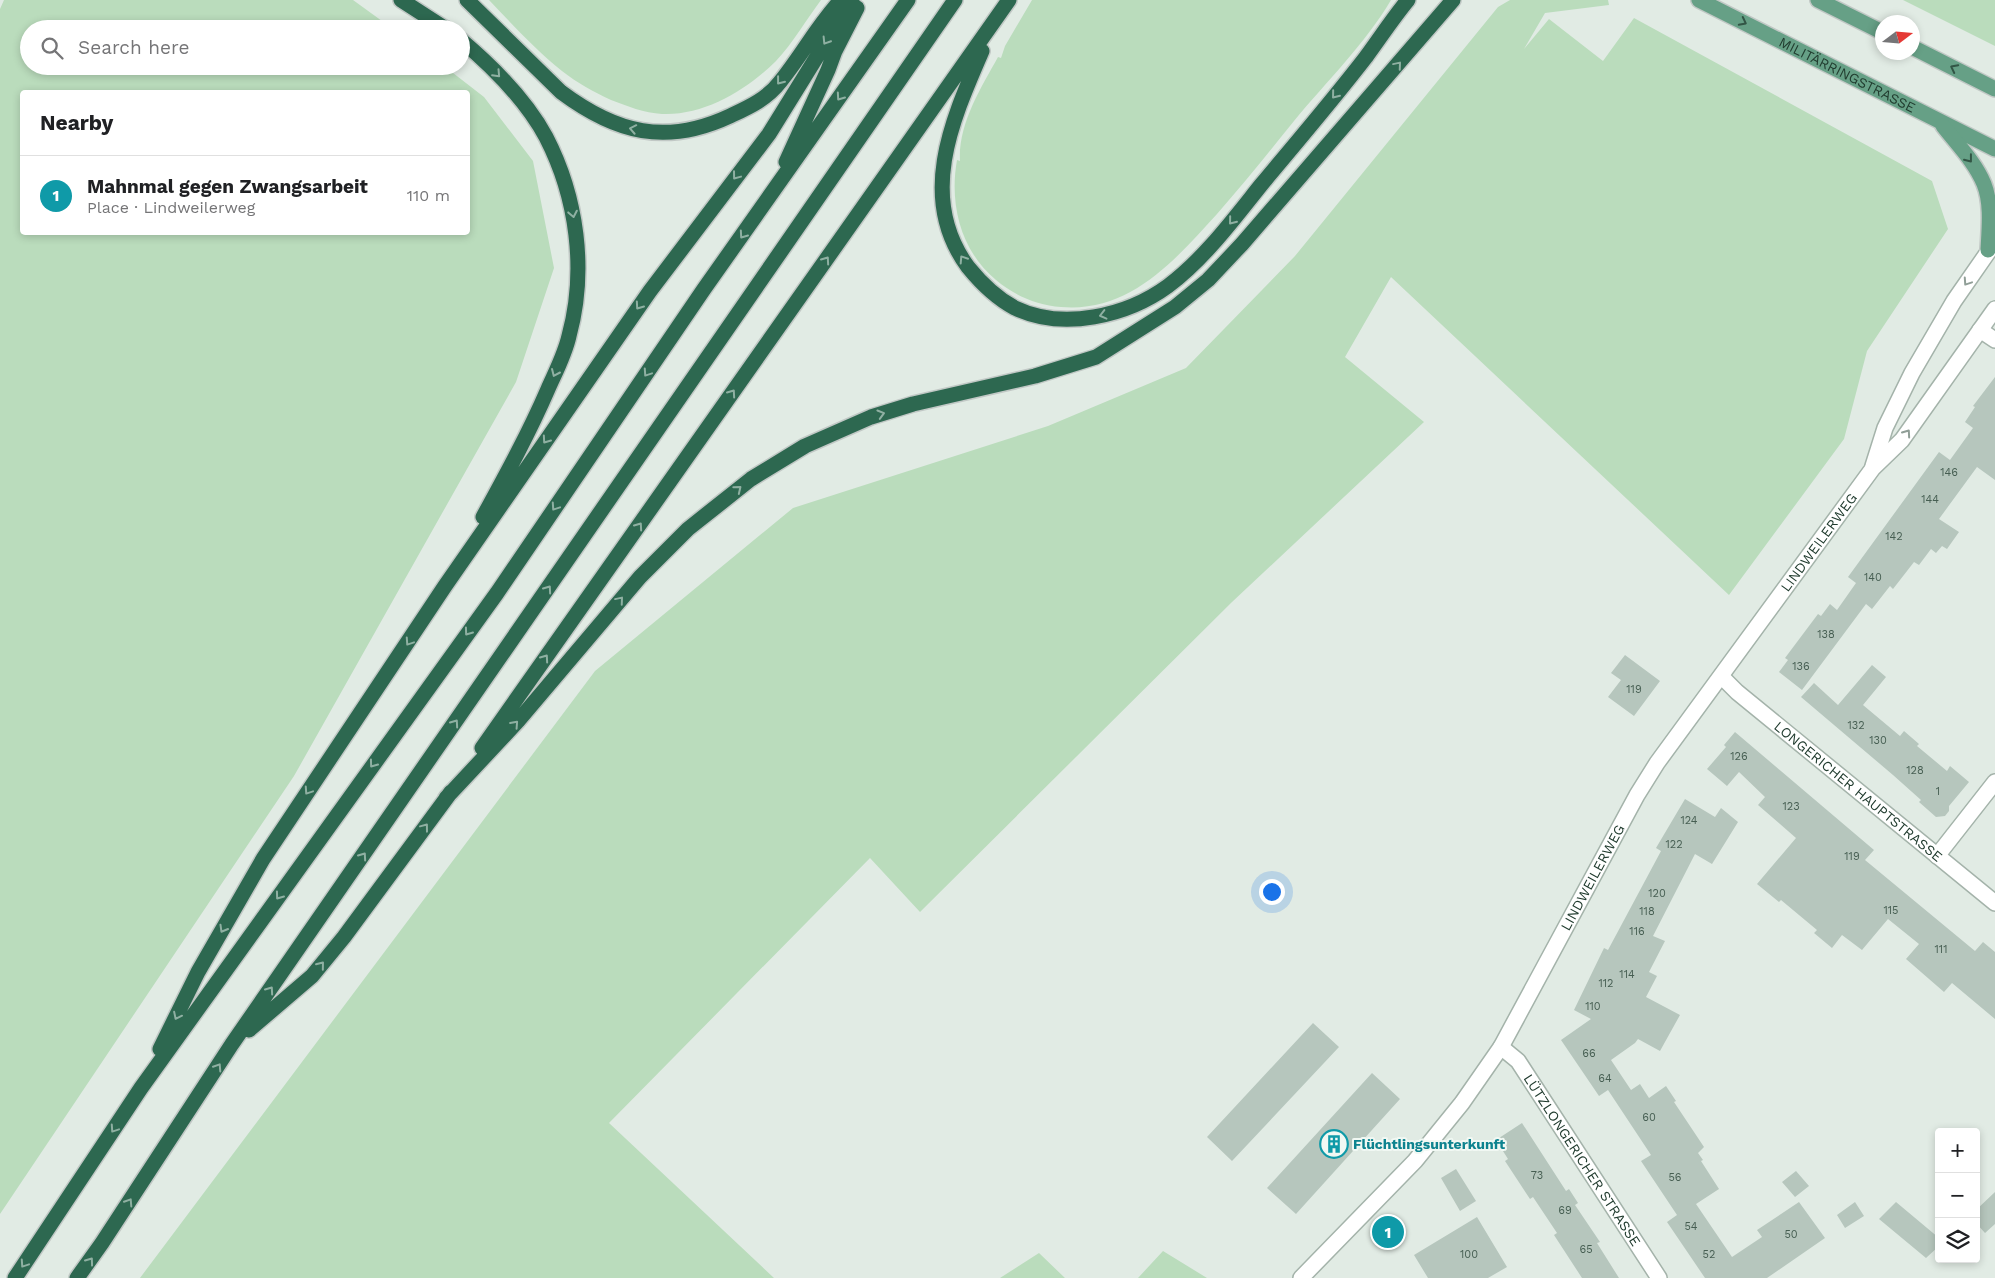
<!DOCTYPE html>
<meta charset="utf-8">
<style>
body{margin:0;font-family:"Work Sans",sans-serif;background:#f6f6f6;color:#202124}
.controls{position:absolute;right:15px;bottom:15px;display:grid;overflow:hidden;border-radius:5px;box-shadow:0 2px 8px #0003}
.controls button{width:45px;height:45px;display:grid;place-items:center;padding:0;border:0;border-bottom:1px solid #e0e0e0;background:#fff;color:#202124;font:25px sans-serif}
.compass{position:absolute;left:1875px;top:15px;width:45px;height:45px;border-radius:50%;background:#fff;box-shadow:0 2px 8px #0003;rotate:74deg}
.you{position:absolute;left:1271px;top:891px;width:18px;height:18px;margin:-12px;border:4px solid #fff;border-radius:50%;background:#1a73e8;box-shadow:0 0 0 8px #1a73e833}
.badge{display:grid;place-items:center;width:32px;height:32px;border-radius:50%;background:#db2777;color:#fff;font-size:16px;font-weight:700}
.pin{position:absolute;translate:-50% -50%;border:2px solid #fff;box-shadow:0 1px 5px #0006}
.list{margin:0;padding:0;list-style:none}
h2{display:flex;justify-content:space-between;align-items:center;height:65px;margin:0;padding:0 20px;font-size:21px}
h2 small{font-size:16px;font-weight:400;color:#757577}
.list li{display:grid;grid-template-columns:32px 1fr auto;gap:15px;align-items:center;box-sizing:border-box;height:80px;padding:0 20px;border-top:1px solid #e0e0e0}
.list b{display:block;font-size:19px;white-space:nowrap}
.list p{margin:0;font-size:16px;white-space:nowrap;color:#757577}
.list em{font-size:16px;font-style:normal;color:#757577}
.icon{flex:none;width:28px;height:28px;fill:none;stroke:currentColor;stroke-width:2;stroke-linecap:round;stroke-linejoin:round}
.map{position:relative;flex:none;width:1995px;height:1278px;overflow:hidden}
.search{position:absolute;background:#fff;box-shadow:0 2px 8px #0003;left:20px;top:20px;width:450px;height:55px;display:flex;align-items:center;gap:12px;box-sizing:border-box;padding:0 18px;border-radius:28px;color:#757577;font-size:19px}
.panel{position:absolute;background:#fff;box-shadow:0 2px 8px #0003;left:20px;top:90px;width:450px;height:145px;border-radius:5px}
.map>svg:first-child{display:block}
</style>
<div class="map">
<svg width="1995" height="1278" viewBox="0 0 1995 1278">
<rect width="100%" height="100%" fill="#e1ebe4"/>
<path fill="#badcbc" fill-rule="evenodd" d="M 4,0 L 353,0 L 393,29 L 29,29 L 29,66 L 444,66 L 484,97 L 533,161 L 554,268 L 516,382 L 294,776 L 0,1214 L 0,9 ZM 468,92 L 468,232 L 22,232 L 22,92 Z
M 489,0 L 821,0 C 806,20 793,43 776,61 C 747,90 704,116 662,114 C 644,113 627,106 611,100 C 594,92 577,83 562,71 C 536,50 512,24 489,0 Z
M 1032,0 L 1391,0 C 1365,44 1327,81 1294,121 C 1269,152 1244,183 1217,214 C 1175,260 1130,313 1061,307 C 1037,305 1015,296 996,280 C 961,251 949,205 957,160 L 960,161 C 958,124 981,88 998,57 L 1001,58 L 1005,46 Z
M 1510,0 L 1608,0 L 1609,5 L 1545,13 L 1524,49 L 1549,19 L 1603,61 L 1634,18 L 1932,181 L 1948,229 L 1867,351 L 1844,439 L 1729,595 L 1391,277 L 1345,357 L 1424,422 L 1232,602 L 920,912 L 870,858 L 609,1123 L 774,1278 L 140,1278 L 595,671 L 793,508 L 1048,426 L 1186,368 L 1295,256 L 1498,7 Z
M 1903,0 L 1995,0 L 1995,46 Z
M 1163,1251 L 1207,1278 L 1138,1278 Z
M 1039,1253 L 1065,1278 L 1000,1278 Z"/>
<path fill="#b6c6bd" d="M 1995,377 L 1995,480 L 1977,467 L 1939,519 L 1959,532 L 1947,549 L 1942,546 L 1936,553 L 1931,549 L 1919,565 L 1914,562 L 1893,589 L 1890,586 L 1872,609 L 1866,604 L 1802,690 L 1779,672 L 1788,660 L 1785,658 L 1818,614 L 1821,616 L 1830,604 L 1837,610 L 1856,583 L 1848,577 L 1939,452 L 1950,460 L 1973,428 L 1965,422 L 1975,407 L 1973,406 Z
M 1625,655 L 1660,681 L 1634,716 L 1608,697 L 1621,680 L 1611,673 Z
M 1872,665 L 1886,677 L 1863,705 L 1900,736 L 1904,731 L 1919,744 L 1917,746 L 1947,771 L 1950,766 L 1969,782 L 1949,806 L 1949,811 L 1945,816 L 1936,817 L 1919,802 L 1921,800 L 1893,775 L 1801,697 L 1814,683 L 1838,705 Z
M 1735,732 L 1874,850 L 1865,860 L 1975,951 L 1983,942 L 1995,952 L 1995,1019 L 1952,983 L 1944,992 L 1906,959 L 1919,944 L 1888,919 L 1862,950 L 1842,935 L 1832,948 L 1814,933 L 1817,930 L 1781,900 L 1779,902 L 1757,884 L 1796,838 L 1758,805 L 1765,797 L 1739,772 L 1727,786 L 1707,769 L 1726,747 L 1724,745 Z
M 1685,799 L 1715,817 L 1721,808 L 1738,822 L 1712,864 L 1695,854 L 1653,936 L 1665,941 L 1649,972 L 1657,976 L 1646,997 L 1680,1015 L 1660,1051 L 1638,1039 L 1635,1043 L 1611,1060 L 1631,1090 L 1640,1084 L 1649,1098 L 1666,1086 L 1676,1101 L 1674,1102 L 1704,1147 L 1698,1153 L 1703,1160 L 1701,1161 L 1719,1189 L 1696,1204 L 1732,1257 L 1762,1237 L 1757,1230 L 1799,1202 L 1825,1238 L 1767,1278 L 1705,1278 L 1667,1222 L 1677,1215 L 1641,1161 L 1651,1155 L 1608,1090 L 1599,1096 L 1561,1040 L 1591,1019 L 1574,1010 L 1604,948 L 1608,950 L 1661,851 L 1656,848 Z
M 1313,1023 L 1339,1047 L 1232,1161 L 1207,1137 Z
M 1372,1073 L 1400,1099 L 1296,1214 L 1267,1188 Z
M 1522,1123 L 1566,1191 L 1569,1189 L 1578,1203 L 1575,1205 L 1600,1242 L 1597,1243 L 1619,1278 L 1582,1278 L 1554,1235 L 1557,1233 L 1533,1197 L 1530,1199 L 1505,1161 L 1508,1159 L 1496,1140 Z
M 1456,1169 L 1476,1201 L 1460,1211 L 1441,1178 Z
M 1796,1171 L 1809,1186 L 1795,1197 L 1782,1182 Z
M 1995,1192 L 1995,1224 L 1985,1233 L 1976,1223 L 1976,1210 Z
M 1855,1202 L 1864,1216 L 1845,1228 L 1837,1215 Z
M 1896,1202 L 1939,1238 L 1939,1246 L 1926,1258 L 1879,1219 Z
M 1477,1217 L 1507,1267 L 1488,1278 L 1428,1278 L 1414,1255 Z"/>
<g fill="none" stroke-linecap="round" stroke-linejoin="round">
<defs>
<g id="minor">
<path d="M 1980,330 L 1995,340"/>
<path d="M 1873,466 L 1885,428 L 1912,373 L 1954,301 L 1995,242"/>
<path id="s1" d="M 1722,677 L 1737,692 L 1995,903"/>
<path d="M 1937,856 L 1995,782"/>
<path id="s2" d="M 1501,1047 L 1518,1061 L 1659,1278"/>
<path id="s3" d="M 1301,1278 L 1415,1161 L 1462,1103 L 1501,1047 L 1637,795 L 1657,763 L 1873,468 L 1902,440 L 1995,309"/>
</g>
<g id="major">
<path id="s4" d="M 1699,0 L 1995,149"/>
<path d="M 1818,0 L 1882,32"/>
<path d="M 1912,47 L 1995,89"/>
<path d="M 1943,126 C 1957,144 1975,162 1984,184 C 1992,204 1989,229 1988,250"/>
</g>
<path id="highway" d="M 401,0 L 446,29
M 467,0 L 561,92 C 616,133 666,146 730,116 C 749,107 767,99 780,82 C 802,55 817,26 841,0
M 461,40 C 493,67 526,100 546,137 C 577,197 587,270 569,336 C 565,354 556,371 548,389 C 529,433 506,475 483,517
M 982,51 C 952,120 917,198 968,267 C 981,283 996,298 1015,308 C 1063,331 1127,316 1168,286 C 1204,259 1233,220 1261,185 C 1296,143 1332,101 1366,57 C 1380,38 1393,18 1408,0
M 786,162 L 828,70 L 835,51 L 857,8
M 482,748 L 1009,0
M 446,798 L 518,721 L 640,577 L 688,529 L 751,479 L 805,446 L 871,417 L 913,404 L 1035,376 L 1096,357 L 1175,307 L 1208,280 L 1242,244 L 1453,0
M 249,1030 L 312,976 L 344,937 L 451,792
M 160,1049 L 198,972 L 263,859 L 445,586 L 650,291 L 769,134 L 852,0
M 15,1278 L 141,1088 L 497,593 L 704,289 L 908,0
M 77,1278 L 102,1243 L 232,1044 L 955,0"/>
</defs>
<use href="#minor" stroke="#a4b3aa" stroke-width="18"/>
<use href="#major" stroke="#c1c8c5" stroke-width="18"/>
<use href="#highway" stroke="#c1c8c5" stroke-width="18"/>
<use href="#minor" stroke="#fff" stroke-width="15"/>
<use href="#major" stroke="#66a086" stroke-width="15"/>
<use href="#highway" stroke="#2d6850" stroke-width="15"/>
</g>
<defs><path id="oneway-chevron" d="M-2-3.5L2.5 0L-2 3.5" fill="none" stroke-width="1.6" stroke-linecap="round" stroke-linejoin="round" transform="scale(1.25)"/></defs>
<g stroke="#325545">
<use href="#oneway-chevron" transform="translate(1743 22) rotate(27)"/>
<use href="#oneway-chevron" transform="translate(1954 68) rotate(-153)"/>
<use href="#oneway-chevron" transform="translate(1969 159) rotate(52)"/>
</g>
<g stroke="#8fb0a2">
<use href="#oneway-chevron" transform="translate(826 41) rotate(122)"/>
<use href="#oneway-chevron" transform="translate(1398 65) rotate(-50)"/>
<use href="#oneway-chevron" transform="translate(497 74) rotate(47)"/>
<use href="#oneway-chevron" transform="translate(780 81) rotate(128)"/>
<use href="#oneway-chevron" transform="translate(1335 95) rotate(129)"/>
<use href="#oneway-chevron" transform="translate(840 97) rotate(125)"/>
<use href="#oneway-chevron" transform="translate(633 129) rotate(-169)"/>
<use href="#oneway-chevron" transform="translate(736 176) rotate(127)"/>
<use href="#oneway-chevron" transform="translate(573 214) rotate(79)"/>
<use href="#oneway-chevron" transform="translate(1232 221) rotate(129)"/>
<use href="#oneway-chevron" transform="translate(743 235) rotate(125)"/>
<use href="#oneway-chevron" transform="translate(963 259) rotate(-123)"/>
<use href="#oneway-chevron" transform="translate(826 260) rotate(-55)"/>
<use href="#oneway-chevron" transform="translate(639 306) rotate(125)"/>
<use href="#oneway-chevron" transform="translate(1103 315) rotate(166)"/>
<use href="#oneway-chevron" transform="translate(555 373) rotate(114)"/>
<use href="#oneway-chevron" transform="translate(647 373) rotate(124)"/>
<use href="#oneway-chevron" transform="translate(732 393) rotate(-55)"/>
<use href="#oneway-chevron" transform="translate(881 414) rotate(-16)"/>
<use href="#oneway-chevron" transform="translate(546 440) rotate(125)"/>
<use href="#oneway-chevron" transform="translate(738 489) rotate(-39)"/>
<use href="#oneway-chevron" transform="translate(555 507) rotate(124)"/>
<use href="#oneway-chevron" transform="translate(639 526) rotate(-55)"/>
<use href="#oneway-chevron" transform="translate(548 589) rotate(-55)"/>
<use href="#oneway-chevron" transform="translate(620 600) rotate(-50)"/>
<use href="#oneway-chevron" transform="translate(468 632) rotate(126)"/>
<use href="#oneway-chevron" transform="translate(409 642) rotate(124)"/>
<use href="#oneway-chevron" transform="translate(545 658) rotate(-55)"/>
<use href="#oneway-chevron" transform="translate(455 723) rotate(-55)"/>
<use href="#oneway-chevron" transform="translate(515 724) rotate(-48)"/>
<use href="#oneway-chevron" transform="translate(373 764) rotate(126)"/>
<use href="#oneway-chevron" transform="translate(308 791) rotate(124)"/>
<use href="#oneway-chevron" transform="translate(425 827) rotate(-53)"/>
<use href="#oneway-chevron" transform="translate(363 856) rotate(-55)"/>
<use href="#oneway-chevron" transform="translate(279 896) rotate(126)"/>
<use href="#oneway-chevron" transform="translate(223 929) rotate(120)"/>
<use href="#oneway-chevron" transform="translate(321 965) rotate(-51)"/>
<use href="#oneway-chevron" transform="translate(270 990) rotate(-55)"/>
<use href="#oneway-chevron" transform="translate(177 1016) rotate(116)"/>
<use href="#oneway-chevron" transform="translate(218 1067) rotate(-57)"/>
<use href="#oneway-chevron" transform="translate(114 1129) rotate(124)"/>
<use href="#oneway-chevron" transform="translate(129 1202) rotate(-57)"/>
<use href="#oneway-chevron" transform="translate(90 1261) rotate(-54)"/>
<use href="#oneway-chevron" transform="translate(24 1264) rotate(124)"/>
</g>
<g stroke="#909e97">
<use href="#oneway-chevron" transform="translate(1967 282) rotate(124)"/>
<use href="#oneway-chevron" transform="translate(1907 433) rotate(-55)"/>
</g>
<defs>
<symbol id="building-ring" viewBox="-11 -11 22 22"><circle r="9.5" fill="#f1f8f3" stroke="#0f9aa8" stroke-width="1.5"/><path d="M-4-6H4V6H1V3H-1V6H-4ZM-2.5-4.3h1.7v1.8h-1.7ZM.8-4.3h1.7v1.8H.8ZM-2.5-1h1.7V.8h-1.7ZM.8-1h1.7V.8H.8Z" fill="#0f9aa8"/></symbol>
</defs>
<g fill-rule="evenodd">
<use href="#building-ring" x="1318" y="1128" width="32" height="32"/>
</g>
<g text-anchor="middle" stroke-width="4" stroke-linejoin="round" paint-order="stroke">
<g font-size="11" fill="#465e52">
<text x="1949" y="476">146</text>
<text x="1930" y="503">144</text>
<text x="1894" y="540">142</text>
<text x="1873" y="581">140</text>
<text x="1826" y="638">138</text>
<text x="1801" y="670">136</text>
<text x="1634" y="693">119</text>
<text x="1856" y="729">132</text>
<text x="1878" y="744">130</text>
<text x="1739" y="760">126</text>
<text x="1915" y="774">128</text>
<text x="1938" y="795">1</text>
<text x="1791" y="810">123</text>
<text x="1689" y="824">124</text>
<text x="1674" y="848">122</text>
<text x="1852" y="860">119</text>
<text x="1657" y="897">120</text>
<text x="1891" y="914">115</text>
<text x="1647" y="915">118</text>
<text x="1637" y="935">116</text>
<text x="1941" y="953">111</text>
<text x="1627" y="978">114</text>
<text x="1606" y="987">112</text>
<text x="1593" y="1010">110</text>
<text x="1589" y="1057">66</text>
<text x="1605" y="1082">64</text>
<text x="1649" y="1121">60</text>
<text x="1537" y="1179">73</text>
<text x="1675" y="1181">56</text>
<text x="1565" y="1214">69</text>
<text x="1691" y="1230">54</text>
<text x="1791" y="1238">50</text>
<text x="1586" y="1253">65</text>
<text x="1469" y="1258">100</text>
<text x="1709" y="1258">52</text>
</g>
<g font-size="14" fill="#213c2f" stroke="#f1f8f3">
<text dy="5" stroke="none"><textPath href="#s4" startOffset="166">MILITÄRRINGSTRASSE</textPath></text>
<text dy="5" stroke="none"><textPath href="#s3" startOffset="904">LINDWEILERWEG</textPath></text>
<text dy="5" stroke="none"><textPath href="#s1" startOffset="178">LONGERICHER HAUPTSTRASSE</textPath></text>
<text dy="5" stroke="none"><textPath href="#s3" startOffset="499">LINDWEILERWEG</textPath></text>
<text dy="5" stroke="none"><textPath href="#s2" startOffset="140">LÜTZLONGERICHER STRASSE</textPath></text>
</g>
<g font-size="14" font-weight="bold" fill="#0d838f" stroke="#f1f8f3" text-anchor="start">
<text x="1353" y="1149">Flüchtlingsunterkunft</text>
</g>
</g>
</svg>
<div class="controls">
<button>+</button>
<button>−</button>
<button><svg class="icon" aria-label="layers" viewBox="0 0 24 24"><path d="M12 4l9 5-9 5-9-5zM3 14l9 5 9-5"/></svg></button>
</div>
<svg class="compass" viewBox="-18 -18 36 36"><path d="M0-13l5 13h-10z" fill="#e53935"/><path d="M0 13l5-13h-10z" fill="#757577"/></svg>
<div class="you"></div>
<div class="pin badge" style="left:1388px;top:1232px;background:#0f9aa8">1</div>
<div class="search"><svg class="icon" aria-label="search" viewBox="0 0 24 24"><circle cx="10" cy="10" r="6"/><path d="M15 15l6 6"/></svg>Search here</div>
<section class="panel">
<h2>Nearby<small></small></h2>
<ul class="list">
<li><span class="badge" style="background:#0f9aa8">1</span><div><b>Mahnmal gegen Zwangsarbeit</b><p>Place · Lindweilerweg</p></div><em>110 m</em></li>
</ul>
</section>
</div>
